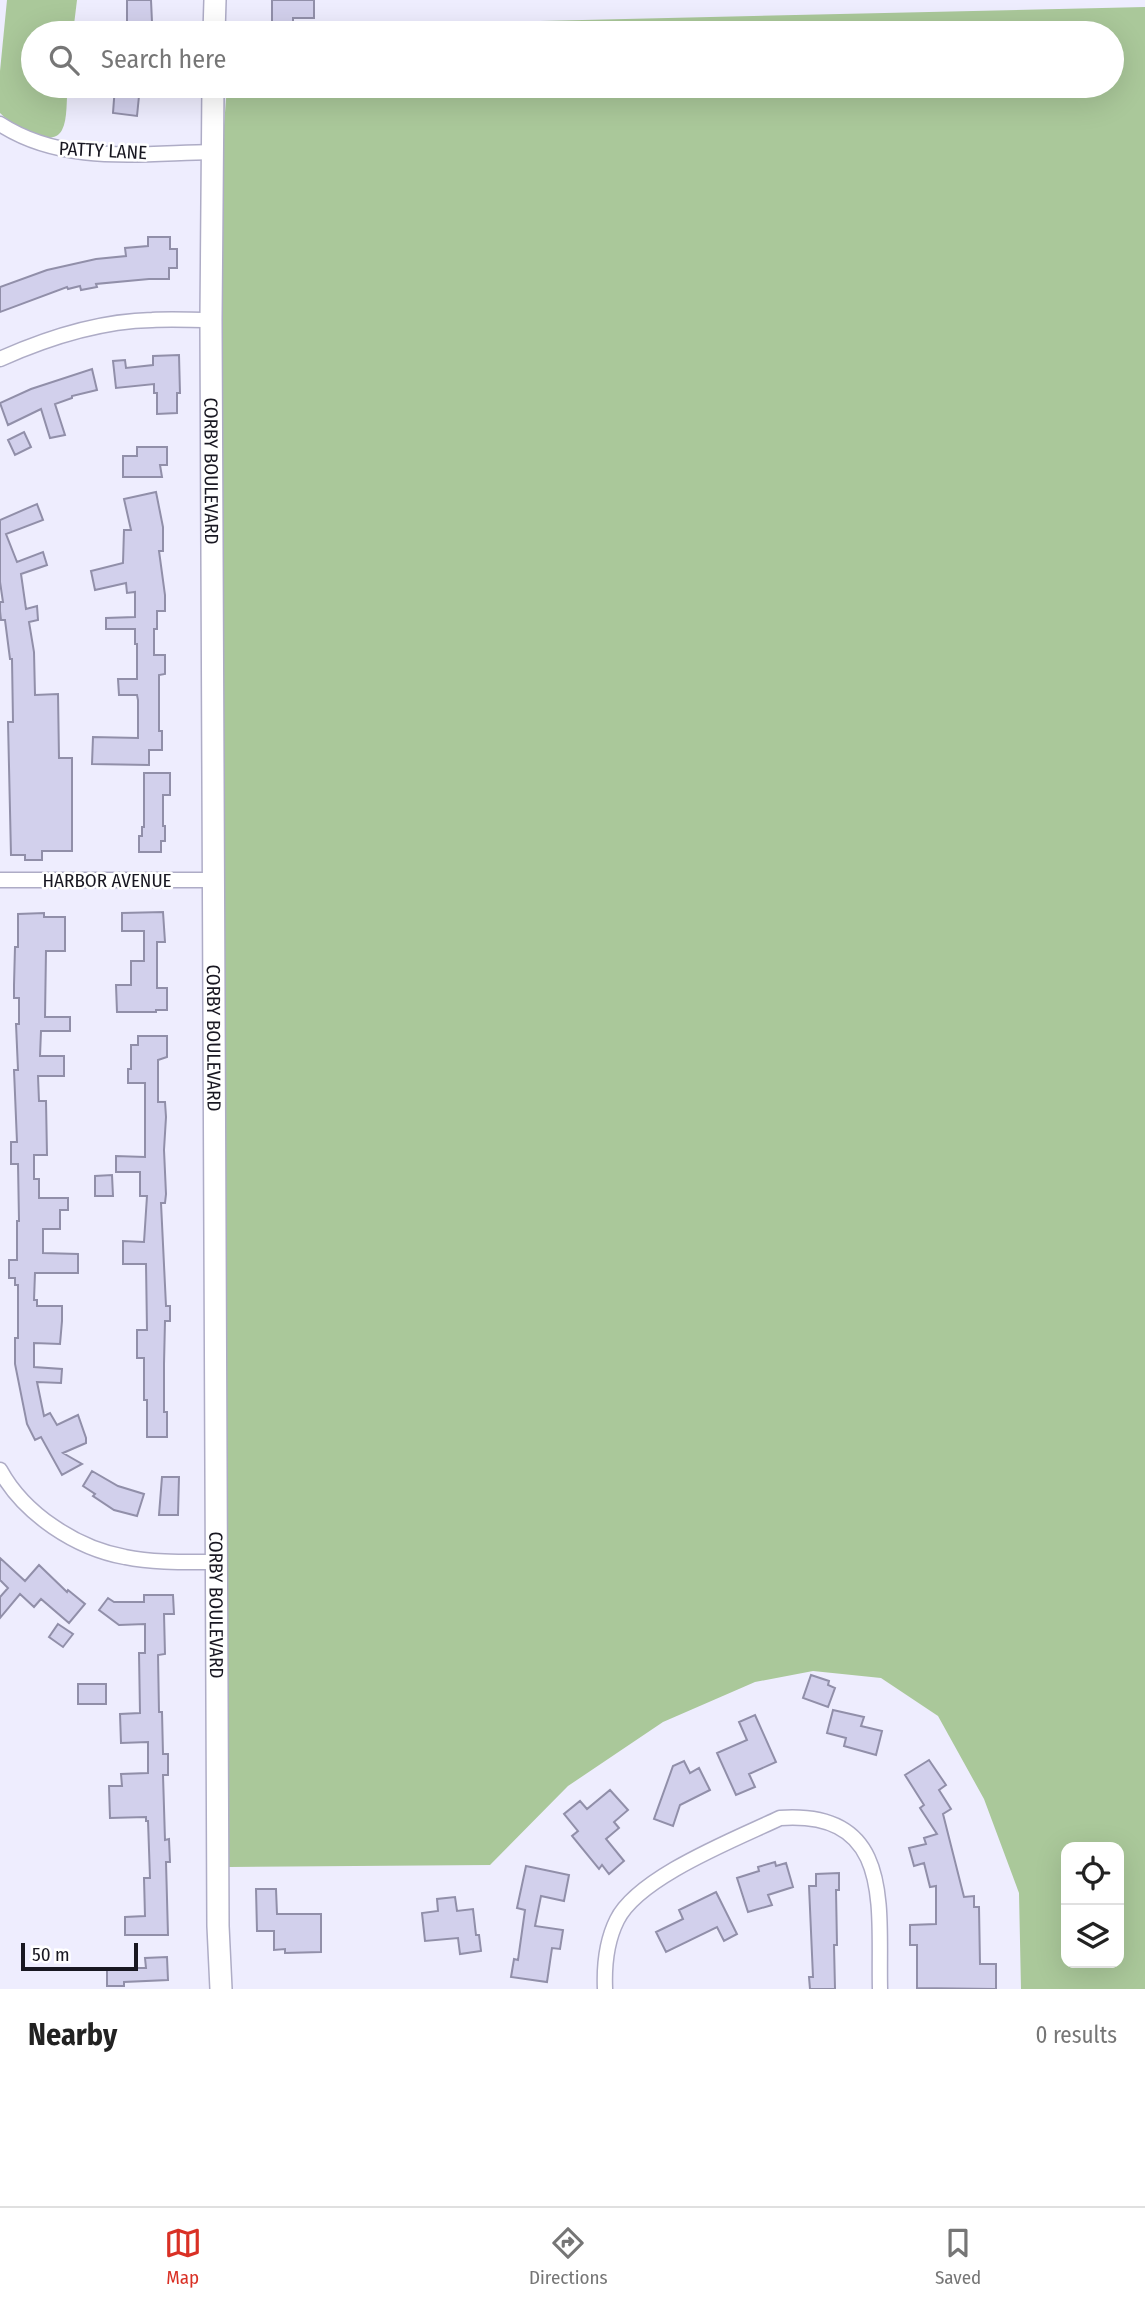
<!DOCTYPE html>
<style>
body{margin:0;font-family:"Fira Sans Condensed",sans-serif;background:#f2f2f2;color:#222}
.controls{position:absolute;right:21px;bottom:21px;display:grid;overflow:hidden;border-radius:14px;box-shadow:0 7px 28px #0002}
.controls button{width:63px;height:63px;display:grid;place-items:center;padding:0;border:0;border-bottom:2px solid #e0e0e0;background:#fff;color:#222;font:35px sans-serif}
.scale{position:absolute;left:21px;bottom:18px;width:117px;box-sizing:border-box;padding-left:7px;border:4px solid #181721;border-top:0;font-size:19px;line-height:24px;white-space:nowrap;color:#181721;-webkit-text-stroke:5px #fff;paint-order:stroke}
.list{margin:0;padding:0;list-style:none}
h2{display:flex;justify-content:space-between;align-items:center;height:91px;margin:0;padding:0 28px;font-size:30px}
h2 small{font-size:23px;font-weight:400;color:#767676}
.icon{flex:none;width:38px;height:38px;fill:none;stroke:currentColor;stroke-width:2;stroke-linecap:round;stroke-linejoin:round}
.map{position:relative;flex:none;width:1145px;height:1989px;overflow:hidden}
.search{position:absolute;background:#fff;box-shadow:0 7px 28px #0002;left:21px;right:21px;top:21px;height:77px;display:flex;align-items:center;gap:18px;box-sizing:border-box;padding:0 24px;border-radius:38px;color:#767676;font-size:26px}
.sheet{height:217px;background:#fff}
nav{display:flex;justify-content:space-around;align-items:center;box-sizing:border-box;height:98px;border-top:2px solid #e0e0e0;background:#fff;font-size:19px;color:#767676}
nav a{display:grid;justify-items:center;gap:4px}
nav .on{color:#d93025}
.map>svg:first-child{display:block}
</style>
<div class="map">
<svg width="1145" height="1989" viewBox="0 0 1145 1989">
<rect width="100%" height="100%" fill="#eeedfe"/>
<path fill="#aac89a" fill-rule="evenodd" d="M 7,0 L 77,0 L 73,33 L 33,33 L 33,86 L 68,86 C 66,98 68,119 62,130 C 51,151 11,124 0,113 L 0,71 Z
M 1145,7 L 1145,1989 L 1021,1989 L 1019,1893 L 984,1799 L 938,1716 L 881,1678 L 813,1671 L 755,1682 L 663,1722 L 568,1786 L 490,1865 L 229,1867 L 221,216 L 222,153 L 227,86 L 1112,86 L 1112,33 L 231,33 L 231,28 ZM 1066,1847 L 1119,1847 L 1119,1963 L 1066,1963 Z"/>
<path fill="#d2d0ec" stroke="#918fa9" stroke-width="2" d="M 127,0 L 151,0 L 152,22 L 127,22 Z
M 272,0 L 314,0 L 314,18 L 293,18 L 293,23 L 272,23 Z
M 115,86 L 140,86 L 137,116 L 113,113 Z
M 148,237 L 170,237 L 170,249 L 177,249 L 177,268 L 169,268 L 169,279 L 149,279 L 96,284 L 97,287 L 81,290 L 80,286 L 68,289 L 67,287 L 0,312 L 0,287 L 47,270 L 96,259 L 126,256 L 125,248 L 148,246 Z
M 179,355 L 180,393 L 177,393 L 177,413 L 157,414 L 157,393 L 154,393 L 154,384 L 116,388 L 113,361 L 125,360 L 126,368 L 153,365 L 153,356 Z
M 92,369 L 97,390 L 72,396 L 72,398 L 55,404 L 65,435 L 50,438 L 41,409 L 8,425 L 0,403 L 31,389 Z
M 24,432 L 31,447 L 15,455 L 8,440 Z
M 137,447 L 167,447 L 167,465 L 160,465 L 162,477 L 123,477 L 123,456 L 137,456 Z
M 156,492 L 163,527 L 163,551 L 159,551 L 165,595 L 165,611 L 157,611 L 157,629 L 154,629 L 154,655 L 165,655 L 165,674 L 159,675 L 159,731 L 162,731 L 162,750 L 149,750 L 149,765 L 92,764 L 93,737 L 138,738 L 138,700 L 137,695 L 119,695 L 118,679 L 137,679 L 137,644 L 135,644 L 135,629 L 106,629 L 106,618 L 135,617 L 135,592 L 127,593 L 126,583 L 95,590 L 91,571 L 123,563 L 124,530 L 131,530 L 124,499 Z
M 37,504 L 43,520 L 6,534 L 17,562 L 43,552 L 47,565 L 21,574 L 26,609 L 37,606 L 38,620 L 29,622 L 34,652 L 35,695 L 58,694 L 59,758 L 72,758 L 72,851 L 42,851 L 42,860 L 25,860 L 25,855 L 11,855 L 8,722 L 13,722 L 12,659 L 10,659 L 5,620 L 1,620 L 0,611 L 0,602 L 3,602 L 0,582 L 0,520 Z
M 144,773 L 170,773 L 170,795 L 163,795 L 163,826 L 165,826 L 165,841 L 161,841 L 161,852 L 139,852 L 139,836 L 142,836 L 142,827 L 144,827 Z
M 163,912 L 165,942 L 157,942 L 157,988 L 167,988 L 167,1010 L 156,1010 L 156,1012 L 117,1012 L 116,985 L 131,985 L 131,961 L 144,961 L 144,931 L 122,931 L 122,913 Z
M 44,913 L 44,917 L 65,917 L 65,951 L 46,951 L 45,1017 L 70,1017 L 70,1031 L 41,1031 L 40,1056 L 64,1056 L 64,1076 L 38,1076 L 39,1101 L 46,1101 L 47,1155 L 34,1155 L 34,1179 L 39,1179 L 39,1198 L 68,1198 L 68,1210 L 60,1210 L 60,1229 L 43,1229 L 43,1253 L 78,1254 L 78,1273 L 35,1273 L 34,1300 L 37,1300 L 37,1306 L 62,1306 L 62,1321 L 60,1344 L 34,1343 L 34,1367 L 62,1369 L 61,1383 L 37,1382 L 44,1416 L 50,1413 L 57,1425 L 78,1415 L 86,1438 L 86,1443 L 63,1453 L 82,1464 L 62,1475 L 41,1437 L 35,1440 L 27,1424 L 15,1364 L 15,1338 L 18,1338 L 18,1285 L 15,1285 L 15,1278 L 9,1278 L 9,1260 L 17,1260 L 17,1221 L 19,1221 L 18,1164 L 11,1164 L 11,1142 L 17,1142 L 14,1070 L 18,1070 L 16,1024 L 19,1024 L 19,998 L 14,998 L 14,985 L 15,947 L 18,947 L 18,914 Z
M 138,1036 L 167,1036 L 167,1057 L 158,1060 L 158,1102 L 165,1102 L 166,1117 L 164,1150 L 166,1194 L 165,1203 L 161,1203 L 166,1306 L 170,1306 L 170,1321 L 165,1321 L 164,1364 L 164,1412 L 167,1412 L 167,1437 L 147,1437 L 147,1400 L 144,1400 L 144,1358 L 137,1358 L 137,1330 L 147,1330 L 146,1264 L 123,1264 L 123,1241 L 144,1242 L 147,1196 L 140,1196 L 140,1172 L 116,1172 L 116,1156 L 145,1157 L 145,1083 L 128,1083 L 128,1069 L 131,1069 L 131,1045 L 138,1045 Z
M 112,1175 L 113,1196 L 95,1196 L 95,1176 Z
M 92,1471 L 118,1486 L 144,1494 L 137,1516 L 114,1510 L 93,1496 L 95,1494 L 83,1486 Z
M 162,1477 L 179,1477 L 178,1515 L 159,1515 Z
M 0,1558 L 25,1581 L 39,1565 L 67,1592 L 68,1590 L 85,1604 L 69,1623 L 41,1599 L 34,1607 L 20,1594 L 0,1618 L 0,1597 L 8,1588 L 0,1580 Z
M 144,1595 L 173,1595 L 174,1614 L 164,1614 L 165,1654 L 158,1655 L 159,1712 L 162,1712 L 163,1754 L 168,1754 L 168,1775 L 163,1775 L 165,1840 L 169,1839 L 170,1862 L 166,1862 L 168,1935 L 125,1935 L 125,1917 L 145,1916 L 144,1878 L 150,1878 L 148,1821 L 146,1821 L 146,1817 L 110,1818 L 109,1786 L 122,1786 L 121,1774 L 148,1773 L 148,1742 L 121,1743 L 120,1714 L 140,1713 L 139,1653 L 145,1653 L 145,1624 L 119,1625 L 99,1610 L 108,1598 L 114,1602 L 144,1602 Z
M 58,1624 L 73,1634 L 63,1647 L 49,1637 Z
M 811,1675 L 829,1681 L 828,1685 L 835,1688 L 828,1707 L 803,1698 Z
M 78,1684 L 106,1684 L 106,1704 L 78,1704 Z
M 833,1710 L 864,1717 L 861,1726 L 882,1731 L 876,1755 L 844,1746 L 846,1738 L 827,1733 Z
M 755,1715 L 776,1762 L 749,1774 L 755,1787 L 736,1795 L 717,1753 L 747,1740 L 739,1722 Z
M 929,1760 L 946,1785 L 939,1790 L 951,1809 L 943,1814 L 964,1897 L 974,1896 L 974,1907 L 979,1907 L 980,1964 L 996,1964 L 996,1989 L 917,1988 L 917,1945 L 910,1945 L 910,1925 L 936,1924 L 936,1886 L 930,1887 L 924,1863 L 914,1866 L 909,1848 L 926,1844 L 924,1838 L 937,1834 L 920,1808 L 924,1805 L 905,1775 Z
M 684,1761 L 690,1773 L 699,1768 L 710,1790 L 680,1805 L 673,1826 L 654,1819 L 673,1766 Z
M 610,1790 L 628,1810 L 614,1822 L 619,1828 L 606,1839 L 624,1861 L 609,1874 L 602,1865 L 599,1869 L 572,1836 L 578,1831 L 564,1814 L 580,1801 L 587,1809 Z
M 775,1862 L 776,1866 L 786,1863 L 793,1887 L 768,1895 L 772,1905 L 748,1912 L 737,1878 L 759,1871 L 758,1867 Z
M 526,1866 L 569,1875 L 564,1901 L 541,1896 L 535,1926 L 563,1930 L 560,1949 L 552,1948 L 547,1982 L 511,1977 L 514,1959 L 518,1960 L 525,1910 L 517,1908 Z
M 839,1873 L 839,1890 L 836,1890 L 837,1945 L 834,1945 L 835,1989 L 810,1989 L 809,1977 L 813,1977 L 809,1886 L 816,1886 L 816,1874 Z
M 256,1889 L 276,1889 L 277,1914 L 321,1914 L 321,1952 L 285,1953 L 285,1949 L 274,1950 L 274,1931 L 257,1931 Z
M 716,1892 L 737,1934 L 724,1941 L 717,1927 L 666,1952 L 656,1932 L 683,1919 L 679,1910 Z
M 455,1897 L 457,1911 L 473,1909 L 476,1935 L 479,1935 L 481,1951 L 460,1954 L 458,1938 L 425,1941 L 422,1913 L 438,1911 L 437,1899 Z
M 167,1957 L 168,1980 L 124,1982 L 124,1986 L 107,1986 L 107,1968 L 146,1968 L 145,1958 Z"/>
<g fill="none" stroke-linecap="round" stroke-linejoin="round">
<defs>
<path id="street" d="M 0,124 C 63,165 140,153 212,152
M 0,359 C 47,338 99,321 152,320 C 171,319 191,320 211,320
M 0,880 L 213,880
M 0,1470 C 24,1514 76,1548 125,1557 C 154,1563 186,1562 216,1562
M 605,1989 C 604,1965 606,1942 617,1920 C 638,1877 736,1839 780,1818 C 895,1810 878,1908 880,1989"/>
<g id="secondary">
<path d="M 214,33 L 215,0"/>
<path id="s1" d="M 213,86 L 211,320 L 218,1926 L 221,1989"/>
</g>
</defs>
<use href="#street" stroke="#aeacc6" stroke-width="17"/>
<use href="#secondary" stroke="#aeacc6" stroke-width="24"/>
<use href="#street" stroke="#fff" stroke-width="14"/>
<use href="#secondary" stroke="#fff" stroke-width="21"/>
</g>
<g text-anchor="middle" stroke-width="5" stroke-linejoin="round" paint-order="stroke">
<g font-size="19" fill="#181721" stroke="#fff">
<text transform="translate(103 150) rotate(3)" y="7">PATTY LANE</text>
<text dy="7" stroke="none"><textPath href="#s1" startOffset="385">CORBY BOULEVARD</textPath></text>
<text x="107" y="887">HARBOR AVENUE</text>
<text dy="7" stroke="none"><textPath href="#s1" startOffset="952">CORBY BOULEVARD</textPath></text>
<text dy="7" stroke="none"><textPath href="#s1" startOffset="1519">CORBY BOULEVARD</textPath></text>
</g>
</g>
</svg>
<div class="controls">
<button><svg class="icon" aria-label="locate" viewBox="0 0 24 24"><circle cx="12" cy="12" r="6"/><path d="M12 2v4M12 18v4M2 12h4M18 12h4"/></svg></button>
<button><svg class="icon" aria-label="layers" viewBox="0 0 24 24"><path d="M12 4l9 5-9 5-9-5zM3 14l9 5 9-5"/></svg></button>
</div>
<div class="scale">50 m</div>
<div class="search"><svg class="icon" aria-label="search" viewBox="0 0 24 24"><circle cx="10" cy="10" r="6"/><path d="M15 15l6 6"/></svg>Search here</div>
</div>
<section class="sheet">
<h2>Nearby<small>0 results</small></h2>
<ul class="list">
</ul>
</section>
<nav>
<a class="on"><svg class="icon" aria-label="map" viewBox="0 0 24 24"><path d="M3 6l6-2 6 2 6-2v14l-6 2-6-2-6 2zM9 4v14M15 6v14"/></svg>Map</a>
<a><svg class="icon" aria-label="directions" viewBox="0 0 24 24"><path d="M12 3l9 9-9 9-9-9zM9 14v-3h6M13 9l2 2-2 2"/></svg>Directions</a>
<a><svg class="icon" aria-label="saved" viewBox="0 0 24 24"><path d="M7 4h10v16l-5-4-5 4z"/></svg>Saved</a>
</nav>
